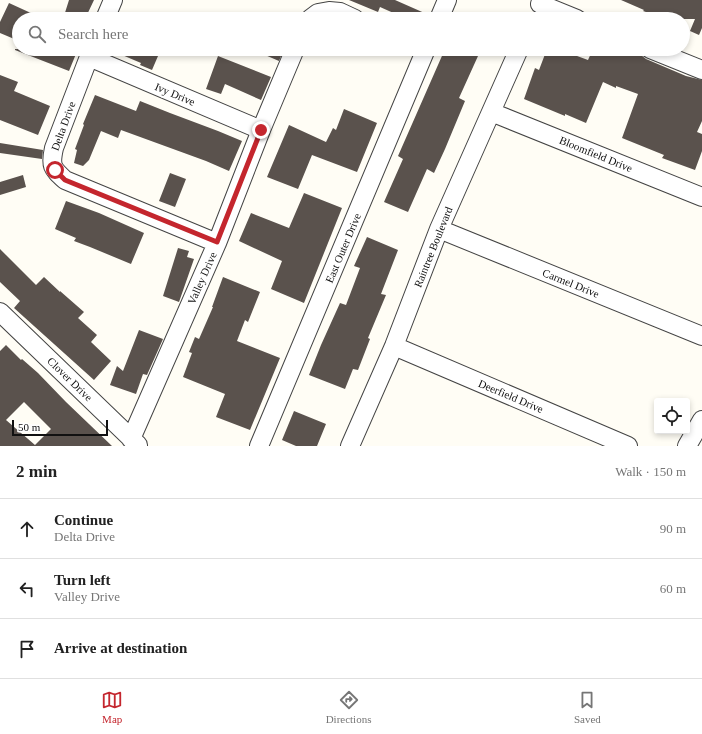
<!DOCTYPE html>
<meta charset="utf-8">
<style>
body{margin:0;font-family:Georgia,serif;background:#f6f6f6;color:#222}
.controls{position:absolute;right:12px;bottom:12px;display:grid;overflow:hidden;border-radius:4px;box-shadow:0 2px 6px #0003}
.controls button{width:36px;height:36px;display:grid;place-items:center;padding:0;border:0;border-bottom:1px solid #e0e0e0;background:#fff;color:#222;font:20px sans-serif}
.scale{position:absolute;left:12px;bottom:10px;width:96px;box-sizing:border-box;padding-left:4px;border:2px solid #111;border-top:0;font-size:11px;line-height:14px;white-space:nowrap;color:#111;-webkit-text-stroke:3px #fff;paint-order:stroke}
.stop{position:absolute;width:12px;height:12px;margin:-9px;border:3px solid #c4262e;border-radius:50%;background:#fff}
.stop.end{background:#c4262e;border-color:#fff;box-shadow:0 1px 4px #0008}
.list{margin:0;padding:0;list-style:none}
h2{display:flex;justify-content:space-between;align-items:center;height:52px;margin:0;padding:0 16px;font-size:17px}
h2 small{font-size:13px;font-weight:400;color:#767676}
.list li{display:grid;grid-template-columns:26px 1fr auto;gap:12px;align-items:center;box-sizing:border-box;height:60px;padding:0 16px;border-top:1px solid #e0e0e0}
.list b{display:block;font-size:15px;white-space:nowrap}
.list p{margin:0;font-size:13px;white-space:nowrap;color:#767676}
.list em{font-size:13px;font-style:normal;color:#767676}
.icon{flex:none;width:22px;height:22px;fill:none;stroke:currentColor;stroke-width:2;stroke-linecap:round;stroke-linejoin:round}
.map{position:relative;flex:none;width:702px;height:446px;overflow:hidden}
.search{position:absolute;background:#fff;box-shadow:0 2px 6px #0003;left:12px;right:12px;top:12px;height:44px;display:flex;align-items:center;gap:10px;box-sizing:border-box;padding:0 14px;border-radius:22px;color:#767676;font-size:15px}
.sheet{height:232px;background:#fff}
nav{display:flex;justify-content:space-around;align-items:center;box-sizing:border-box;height:56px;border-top:1px solid #e0e0e0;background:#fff;font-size:11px;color:#767676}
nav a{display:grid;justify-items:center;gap:2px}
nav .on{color:#c4262e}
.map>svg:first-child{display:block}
</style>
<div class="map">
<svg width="702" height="446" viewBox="0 0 702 446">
<rect width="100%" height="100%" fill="#fffdf5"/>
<path fill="#5a524d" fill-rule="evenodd" d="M 69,0 L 94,0 L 85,19 L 63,19 Z
M 349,0 L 395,0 L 429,15 L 429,19 L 407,19 L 380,7 L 378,12 Z
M 621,0 L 702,0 L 702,28 L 699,35 L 690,31 L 695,19 L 666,19 L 643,11 L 644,10 Z
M 9,3 L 44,19 L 19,19 L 19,41 L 0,33 L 0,22 Z
M 15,49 L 78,49 L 69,71 L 15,50 Z
M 108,49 L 161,49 L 152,70 L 140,65 L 141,63 Z
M 251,49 L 284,49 L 279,61 Z
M 445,49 L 461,49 L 478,56 L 459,98 L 465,101 L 445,149 L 434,173 L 427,169 L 408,212 L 384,202 L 403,159 L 398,156 Z
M 547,49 L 558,49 L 588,60 L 593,49 L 627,49 L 641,55 L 646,59 L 686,76 L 702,80 L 702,121 L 697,132 L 702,134 L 702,151 L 695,170 L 662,158 L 664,155 L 622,138 L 638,94 L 616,86 L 616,88 L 603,82 L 586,123 L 565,114 L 565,116 L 524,99 L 535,68 L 539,70 Z
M 218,56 L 271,77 L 261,100 L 225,84 L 221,94 L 206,89 Z
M 0,75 L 18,82 L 14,91 L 50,106 L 38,135 L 0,120 Z
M 95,95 L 136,111 L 140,101 L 170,113 L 218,131 L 242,141 L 229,171 L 206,161 L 121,130 L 118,138 L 101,131 L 89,160 L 83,166 L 74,163 L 77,150 L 75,149 L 84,125 L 83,124 Z
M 344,109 L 377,123 L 357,172 L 312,155 L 298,189 L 267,177 L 289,125 L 326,142 L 333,128 L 336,130 Z
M 0,143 L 43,150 L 42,159 L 0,153 Z
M 170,173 L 186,179 L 175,207 L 159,201 Z
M 23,175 L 26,187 L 0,195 L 0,182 Z
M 304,193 L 342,208 L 304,303 L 271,289 L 282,261 L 239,241 L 251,213 L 289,228 Z
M 66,201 L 99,213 L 144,233 L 131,264 L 90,247 L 74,241 L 76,238 L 55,229 Z
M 367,237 L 398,250 L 381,294 L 386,295 L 368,338 L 370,339 L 358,370 L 353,369 L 345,389 L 309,375 L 321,345 L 340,303 L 346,305 L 360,268 L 354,266 Z
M 178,248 L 189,251 L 187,257 L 194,259 L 179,302 L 163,296 Z
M 0,249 L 36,285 L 44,277 L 60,292 L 60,291 L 84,312 L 78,318 L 97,335 L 91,342 L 111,361 L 94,380 L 14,308 L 20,301 L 0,282 Z
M 223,277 L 260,292 L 248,322 L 245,320 L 237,341 L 280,358 L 250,430 L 216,417 L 225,394 L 183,377 L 192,353 L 189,352 L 195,337 L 199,339 L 213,307 L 212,307 Z
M 139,330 L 163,339 L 147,375 L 143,374 L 136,394 L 110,385 L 117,366 L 123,371 Z
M 6,345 L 21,360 L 22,359 L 38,373 L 66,402 L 112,446 L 0,446 L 0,351 ZM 24,402 L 51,429 L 35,445 L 6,420 Z
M 294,411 L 326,424 L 317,446 L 296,446 L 282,440 Z"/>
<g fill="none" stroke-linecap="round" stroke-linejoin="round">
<defs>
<path id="minor" d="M 540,4 L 577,19
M 105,19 L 113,0
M 310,19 L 318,13 L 329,11 L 340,12 L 355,19
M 439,19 L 447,0
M 92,49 L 54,148 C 50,166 52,168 65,180 L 217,243
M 650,49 L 702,70
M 89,57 L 261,130
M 491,112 L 702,197
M 439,229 L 702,336
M 0,312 L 138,445
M 394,346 L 628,446
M 131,439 L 217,243 L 261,130 L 295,49
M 259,446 L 426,49
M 350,446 L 394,346 L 439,229 L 519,49
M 687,446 L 702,420"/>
</defs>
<use href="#minor" stroke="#444" stroke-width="20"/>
<use href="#minor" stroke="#fff" stroke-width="18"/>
</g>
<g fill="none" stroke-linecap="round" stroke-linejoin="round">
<path stroke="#c4262e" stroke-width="5" d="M 55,170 L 65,180 L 217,242 L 261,130"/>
</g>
<g text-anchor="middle" stroke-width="4" stroke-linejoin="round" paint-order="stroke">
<g font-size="11" fill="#111" stroke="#fff">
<text transform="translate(175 94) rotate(23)" y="4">Ivy Drive</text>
<text transform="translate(63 126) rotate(-70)" y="4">Delta Drive</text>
<text transform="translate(596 154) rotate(22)" y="4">Bloomfield Drive</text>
<text transform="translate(433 247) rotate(-68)" y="4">Raintree Boulevard</text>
<text transform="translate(343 248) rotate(-67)" y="4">East Outer Drive</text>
<text transform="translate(202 278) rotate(-66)" y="4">Valley Drive</text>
<text transform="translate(571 283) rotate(22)" y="4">Carmel Drive</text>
<text transform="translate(70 379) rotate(44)" y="4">Clover Drive</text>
<text transform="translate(511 396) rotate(23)" y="4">Deerfield Drive</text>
</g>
</g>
</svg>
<div class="controls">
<button><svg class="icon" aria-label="locate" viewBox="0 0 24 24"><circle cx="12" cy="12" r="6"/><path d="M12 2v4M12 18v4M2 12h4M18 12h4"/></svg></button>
</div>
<div class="scale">50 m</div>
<div class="stop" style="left:55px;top:170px"></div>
<div class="stop end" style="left:261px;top:130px"></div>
<div class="search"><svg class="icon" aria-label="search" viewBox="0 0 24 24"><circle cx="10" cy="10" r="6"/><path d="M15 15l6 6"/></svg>Search here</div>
</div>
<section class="sheet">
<h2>2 min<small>Walk · 150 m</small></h2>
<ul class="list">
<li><svg class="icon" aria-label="ahead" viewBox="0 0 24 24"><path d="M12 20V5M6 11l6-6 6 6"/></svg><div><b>Continue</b><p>Delta Drive</p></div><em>90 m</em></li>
<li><svg class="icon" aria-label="left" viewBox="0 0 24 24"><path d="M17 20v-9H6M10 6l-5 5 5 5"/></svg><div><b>Turn left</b><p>Valley Drive</p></div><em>60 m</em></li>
<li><svg class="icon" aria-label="arrive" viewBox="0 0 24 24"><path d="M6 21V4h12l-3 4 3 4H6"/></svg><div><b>Arrive at destination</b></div></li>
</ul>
</section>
<nav>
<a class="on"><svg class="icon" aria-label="map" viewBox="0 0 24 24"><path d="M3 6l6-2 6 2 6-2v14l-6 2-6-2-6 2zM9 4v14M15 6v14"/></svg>Map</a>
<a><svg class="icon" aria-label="directions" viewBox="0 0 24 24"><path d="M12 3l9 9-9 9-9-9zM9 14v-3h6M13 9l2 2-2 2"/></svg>Directions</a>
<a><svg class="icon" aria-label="saved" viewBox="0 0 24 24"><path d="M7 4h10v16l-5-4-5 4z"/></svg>Saved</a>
</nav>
